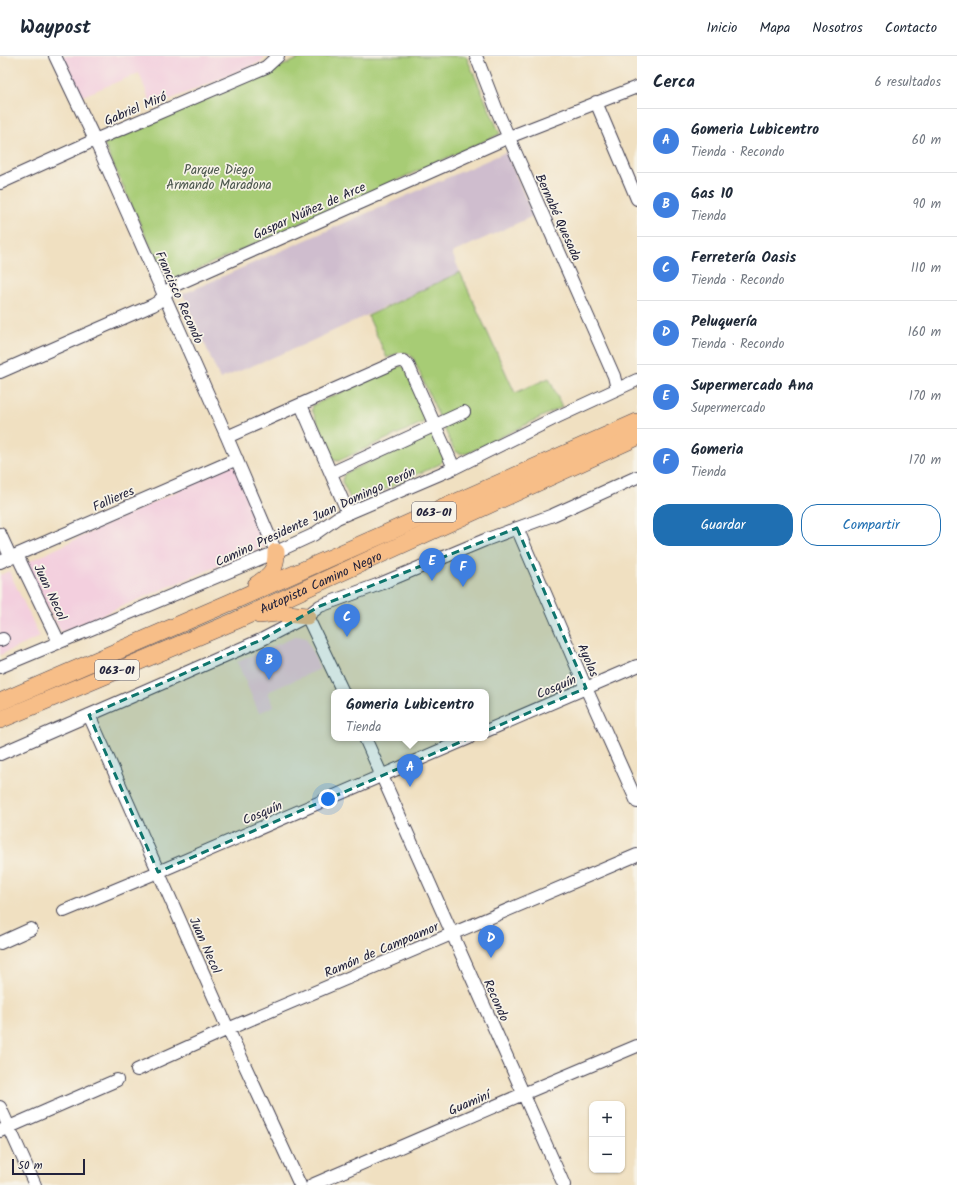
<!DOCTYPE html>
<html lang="es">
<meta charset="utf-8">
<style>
body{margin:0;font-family:Kalam,sans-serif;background:#f2f2f3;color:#1f2937}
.controls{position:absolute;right:12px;bottom:12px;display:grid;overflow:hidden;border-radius:8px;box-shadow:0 1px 3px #0004}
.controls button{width:36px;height:36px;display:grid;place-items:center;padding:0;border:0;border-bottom:1px solid #e0e1e3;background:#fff;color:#1f2937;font:20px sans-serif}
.scale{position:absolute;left:12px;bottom:10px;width:73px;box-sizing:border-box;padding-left:4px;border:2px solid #22223b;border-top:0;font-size:11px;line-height:14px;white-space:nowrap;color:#22223b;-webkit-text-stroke:3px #f7f3e8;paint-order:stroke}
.you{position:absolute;left:328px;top:743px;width:14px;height:14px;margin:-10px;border:3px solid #fff;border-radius:50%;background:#1a73e8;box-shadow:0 0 0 6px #1a73e833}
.badge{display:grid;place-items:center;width:26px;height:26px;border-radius:50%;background:#1f6fb2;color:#fff;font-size:13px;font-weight:700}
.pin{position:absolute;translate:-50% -33px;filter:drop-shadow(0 1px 2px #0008)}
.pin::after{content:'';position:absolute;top:21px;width:14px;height:12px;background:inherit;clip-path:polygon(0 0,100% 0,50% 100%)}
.popup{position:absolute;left:331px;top:633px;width:158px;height:52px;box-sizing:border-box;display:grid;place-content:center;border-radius:8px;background:#fff;filter:drop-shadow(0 1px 3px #0005);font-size:13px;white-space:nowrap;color:#747a83}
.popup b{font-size:15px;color:#1f2937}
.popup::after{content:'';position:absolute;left:50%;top:100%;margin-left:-8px;border:8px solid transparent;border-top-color:#fff}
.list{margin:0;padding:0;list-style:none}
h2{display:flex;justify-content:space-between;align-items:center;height:52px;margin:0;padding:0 16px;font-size:17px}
h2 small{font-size:13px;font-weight:400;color:#747a83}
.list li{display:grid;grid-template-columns:26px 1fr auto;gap:12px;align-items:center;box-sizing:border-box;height:64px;padding:0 16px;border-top:1px solid #e0e1e3}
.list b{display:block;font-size:15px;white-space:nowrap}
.list p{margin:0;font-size:13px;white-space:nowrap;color:#747a83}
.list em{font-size:13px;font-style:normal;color:#747a83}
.actions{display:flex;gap:8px;padding:12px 16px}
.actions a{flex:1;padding:9px 0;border:1px solid #1f6fb2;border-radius:16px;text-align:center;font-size:14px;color:#1f6fb2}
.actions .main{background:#1f6fb2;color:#fff}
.map{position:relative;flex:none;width:637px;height:1129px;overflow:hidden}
header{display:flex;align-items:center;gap:24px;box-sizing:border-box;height:56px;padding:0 20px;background:#fff;border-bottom:1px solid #e0e1e3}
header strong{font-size:19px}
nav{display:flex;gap:22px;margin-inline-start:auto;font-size:14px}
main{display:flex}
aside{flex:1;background:#fff}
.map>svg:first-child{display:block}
</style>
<header>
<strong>Waypost</strong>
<nav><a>Inicio</a><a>Mapa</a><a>Nosotros</a><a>Contacto</a></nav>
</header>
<main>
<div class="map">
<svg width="637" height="1129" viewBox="0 0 637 1129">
<rect width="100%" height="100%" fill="#f7f3e8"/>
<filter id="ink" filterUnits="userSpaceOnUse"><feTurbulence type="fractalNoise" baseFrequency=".025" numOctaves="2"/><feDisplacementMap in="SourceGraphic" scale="8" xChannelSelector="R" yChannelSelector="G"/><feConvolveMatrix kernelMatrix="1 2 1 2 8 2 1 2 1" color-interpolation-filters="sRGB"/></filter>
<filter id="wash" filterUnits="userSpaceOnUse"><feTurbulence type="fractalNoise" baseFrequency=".012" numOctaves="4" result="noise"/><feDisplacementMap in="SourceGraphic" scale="16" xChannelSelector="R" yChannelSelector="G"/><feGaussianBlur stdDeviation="0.9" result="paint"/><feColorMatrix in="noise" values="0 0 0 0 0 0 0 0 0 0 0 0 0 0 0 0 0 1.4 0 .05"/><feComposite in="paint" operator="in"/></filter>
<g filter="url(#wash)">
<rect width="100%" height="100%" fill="#f0e0c1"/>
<path fill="#f3cfde" d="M 63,0 L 265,0 L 261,6 L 152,51 L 139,17 L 80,41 Z
M 234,408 L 266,490 L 61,576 L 24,508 Z
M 9,515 L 40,581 L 0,599 L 0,519 Z
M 297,580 L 306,582 L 320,613 L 268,636 L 274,650 L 259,657 L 237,606 Z"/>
<path fill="#cfbdce" d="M 506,96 L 533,160 L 452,197 L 460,216 L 303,289 L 220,323 L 183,238 Z"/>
<path fill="#a7cc75" stroke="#647758" d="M 305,0 L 466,0 L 500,78 L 167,227 L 104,88 Z
M 460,216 L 515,337 L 549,322 L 562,351 L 468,397 C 461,398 457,398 453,392 L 413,302 C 406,292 396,298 387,302 L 368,260 Z
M 400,310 L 405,311 L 426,361 L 424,366 L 338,405 L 334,404 L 312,354 L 313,349 Z
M 427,379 L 435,380 L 444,403 L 440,408 L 358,446 L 351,444 L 342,426 L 344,418 Z"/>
</g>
<g filter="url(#ink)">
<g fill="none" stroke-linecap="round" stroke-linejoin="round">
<defs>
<path id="minor" d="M 55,0 L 95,84 L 227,381 L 276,496
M 476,0 L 498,57 L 614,320 L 617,333
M 596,46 L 637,143
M 0,127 L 95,84 L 266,11 L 278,0
M 0,316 L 153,249 L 158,246 L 173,230 L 509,81 L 637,31
M 301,349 L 348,457
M 227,381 L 396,306 C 402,304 406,305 409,311 L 454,412
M 331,417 L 464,356
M 517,472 L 586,632 L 637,746
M 0,478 L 11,502
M 17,499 L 59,586
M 0,506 L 237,403
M 307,560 L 343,636
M 0,584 L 3,583
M 0,611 L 276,496 L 313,479 L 337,462 L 454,412 L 557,361 L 637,324
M 89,659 L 228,973 L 300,1129
M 486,675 L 637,610
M 365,682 L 564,1129
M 0,698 L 261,584 L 307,560 L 320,550 L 380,528 L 485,484 L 553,459 L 637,421
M 64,855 L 158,816 L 469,682
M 0,887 L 31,873
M 137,1014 L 228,973 L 637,799
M 0,1051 L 35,1129
M 0,1075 L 117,1024
M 312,1129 L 523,1038 L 637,990"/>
<g id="highway">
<path d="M 256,529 C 271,519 276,515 276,496"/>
<path d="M 259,559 L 278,557 L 307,560"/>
<path d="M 0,646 L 231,546 L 637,366"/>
<path id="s1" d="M 0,664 L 235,565 L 637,381"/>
</g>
</defs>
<use href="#minor" stroke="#413e4f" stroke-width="14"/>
<use href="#highway" stroke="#413e4f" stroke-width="18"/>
<use href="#minor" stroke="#fff" stroke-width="12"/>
<use href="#highway" stroke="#f7be88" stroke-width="17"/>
</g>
</g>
<path fill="#0f766e" fill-opacity="0.2" stroke="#0f766e" stroke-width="3" stroke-dasharray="8 5" stroke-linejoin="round" d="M 517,472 L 586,632 L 158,816 L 89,659 L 261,584 L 320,550 Z"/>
<g text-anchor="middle" stroke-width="3.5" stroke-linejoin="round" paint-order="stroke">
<g fill="#f7f3e8" stroke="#62616f" stroke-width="1">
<rect x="412" y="446" width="44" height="20" rx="3"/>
<rect x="95" y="604" width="44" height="20" rx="3"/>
</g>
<g font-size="12" font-weight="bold" fill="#22223b">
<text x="434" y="460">063-01</text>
<text x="117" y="618">063-01</text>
</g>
<g font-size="13" fill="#22223b" stroke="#f7f3e8">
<text transform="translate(135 52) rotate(-23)" y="5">Gabriel Miró</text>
<text transform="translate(309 154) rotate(-24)" y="5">Gaspar Núñez de Arce</text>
<text transform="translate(559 161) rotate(66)" y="5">Bernabé Quesada</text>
<text transform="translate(180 241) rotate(66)" y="5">Francisco Recondo</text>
<text transform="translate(113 442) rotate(-24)" y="5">Fallieres</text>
<text transform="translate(315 460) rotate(-25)" y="5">Camino Presidente Juan Domingo Perón</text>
<text dy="5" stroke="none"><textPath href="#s1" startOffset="349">Autopista Camino Negro</textPath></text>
<text transform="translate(51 536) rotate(65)" y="5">Juan Necol</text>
<text transform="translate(589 604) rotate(67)" y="5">Ayolas</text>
<text transform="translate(556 630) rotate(-23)" y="5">Cosquín</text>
<text transform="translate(262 756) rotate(-23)" y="5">Cosquín</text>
<text transform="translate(206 889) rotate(66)" y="5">Juan Necol</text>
<text transform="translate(381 893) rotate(-23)" y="5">Ramón de Campoamor</text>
<text transform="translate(497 944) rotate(66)" y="5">Recondo</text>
<text transform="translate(469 1046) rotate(-23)" y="5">Guaminí</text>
</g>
<g font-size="13" fill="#4a554c" stroke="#f7f3e8">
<text x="219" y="118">Parque Diego<tspan x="219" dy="15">Armando Maradona</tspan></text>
</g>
</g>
</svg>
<div class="controls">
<button>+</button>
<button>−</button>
</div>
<div class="scale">50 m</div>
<div class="you"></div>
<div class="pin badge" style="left:410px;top:731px;background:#3f7fe0">A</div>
<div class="popup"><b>Gomeria Lubicentro</b>Tienda</div>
<div class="pin badge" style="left:269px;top:624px;background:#3f7fe0">B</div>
<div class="pin badge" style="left:347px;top:581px;background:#3f7fe0">C</div>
<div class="pin badge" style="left:491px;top:902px;background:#3f7fe0">D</div>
<div class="pin badge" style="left:432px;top:525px;background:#3f7fe0">E</div>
<div class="pin badge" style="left:463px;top:531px;background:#3f7fe0">F</div>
</div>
<aside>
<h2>Cerca<small>6 resultados</small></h2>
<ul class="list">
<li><span class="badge" style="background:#3f7fe0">A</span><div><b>Gomeria Lubicentro</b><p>Tienda · Recondo</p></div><em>60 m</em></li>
<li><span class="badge" style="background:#3f7fe0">B</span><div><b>Gas 10</b><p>Tienda</p></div><em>90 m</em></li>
<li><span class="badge" style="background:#3f7fe0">C</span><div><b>Ferretería Oasis</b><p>Tienda · Recondo</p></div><em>110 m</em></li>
<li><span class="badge" style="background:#3f7fe0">D</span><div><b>Peluquería</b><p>Tienda · Recondo</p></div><em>160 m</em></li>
<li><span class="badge" style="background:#3f7fe0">E</span><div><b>Supermercado Ana</b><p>Supermercado</p></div><em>170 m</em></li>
<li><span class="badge" style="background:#3f7fe0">F</span><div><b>Gomeria</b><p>Tienda</p></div><em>170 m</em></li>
</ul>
<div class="actions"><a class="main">Guardar</a><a>Compartir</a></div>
</aside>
</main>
